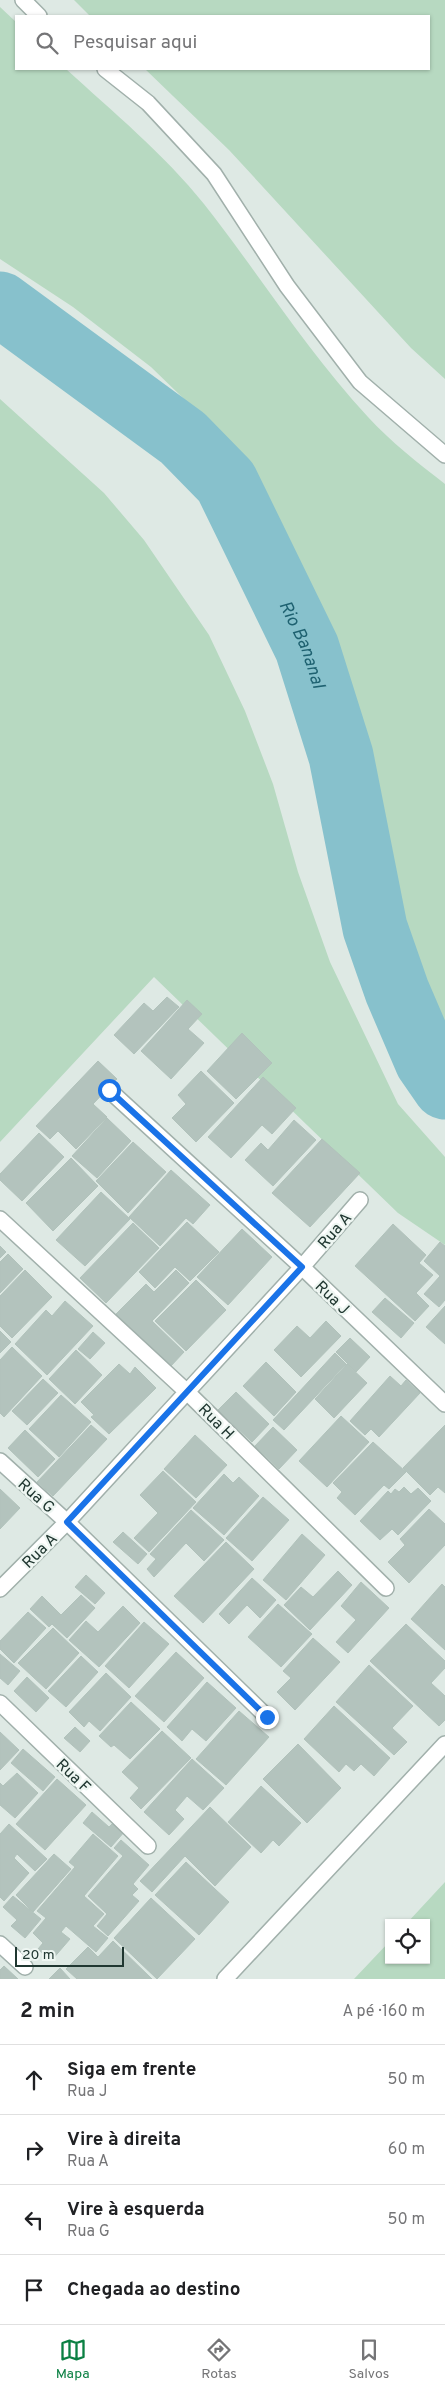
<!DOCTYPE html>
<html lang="pt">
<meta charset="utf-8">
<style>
body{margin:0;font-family:Overpass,sans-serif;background:#f6f6f6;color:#202124}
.controls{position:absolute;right:15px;bottom:15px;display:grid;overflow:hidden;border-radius:0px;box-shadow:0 1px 4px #0004}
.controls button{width:45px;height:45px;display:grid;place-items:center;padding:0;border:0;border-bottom:1px solid #e0e0e0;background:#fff;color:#202124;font:25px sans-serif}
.scale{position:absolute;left:15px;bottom:12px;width:109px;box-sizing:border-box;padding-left:5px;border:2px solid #203731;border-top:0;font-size:14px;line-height:18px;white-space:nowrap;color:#203731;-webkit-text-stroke:4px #eef6f2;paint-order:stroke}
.stop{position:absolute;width:15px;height:15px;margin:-11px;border:4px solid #1a73e8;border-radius:50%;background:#fff}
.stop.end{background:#1a73e8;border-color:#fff;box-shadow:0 1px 5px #0008}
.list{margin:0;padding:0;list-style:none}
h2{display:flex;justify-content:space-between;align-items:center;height:65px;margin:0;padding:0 20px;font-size:21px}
h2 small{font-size:16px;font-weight:400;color:#757577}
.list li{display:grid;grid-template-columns:32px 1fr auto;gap:15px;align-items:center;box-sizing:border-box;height:70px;padding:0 20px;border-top:1px solid #e0e0e0}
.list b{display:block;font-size:19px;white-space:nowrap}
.list p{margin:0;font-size:16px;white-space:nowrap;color:#757577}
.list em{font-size:16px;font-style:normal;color:#757577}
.icon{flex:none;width:28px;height:28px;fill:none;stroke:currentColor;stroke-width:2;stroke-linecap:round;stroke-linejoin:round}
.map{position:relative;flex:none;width:445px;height:1979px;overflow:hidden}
.search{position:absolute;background:#fff;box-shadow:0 1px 4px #0004;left:15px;right:15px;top:15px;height:55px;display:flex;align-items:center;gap:12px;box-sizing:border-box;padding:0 18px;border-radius:0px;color:#757577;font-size:19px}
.sheet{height:345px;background:#fff}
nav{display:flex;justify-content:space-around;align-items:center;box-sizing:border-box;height:70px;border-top:1px solid #e0e0e0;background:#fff;font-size:14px;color:#757577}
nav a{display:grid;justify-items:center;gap:2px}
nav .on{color:#0b8043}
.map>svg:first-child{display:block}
</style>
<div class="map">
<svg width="445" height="1979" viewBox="0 0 445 1979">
<rect width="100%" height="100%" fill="#dee9e4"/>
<path fill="#b7d9c1" d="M 74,0 L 445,0 L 445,379 L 411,348 L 229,150 L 145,69 L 429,69 L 429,16 L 90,16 Z
M 0,7 L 16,22 L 16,69 L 66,69 C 113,112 164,154 204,204 C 259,274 307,351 368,417 C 391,442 418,463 445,484 L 445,1033 L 438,1023 L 412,964 L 351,705 L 324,628 L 285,538 L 256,479 L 217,431 L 151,367 L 73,307 L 0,259 Z
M 0,399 L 104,493 L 144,540 L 209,635 L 245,711 L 273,784 L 298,872 L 330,962 L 398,1104 L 445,1157 L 445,1245 L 398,1213 L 154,977 L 0,1142 Z
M 445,1882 L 445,1979 L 354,1979 L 389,1942 L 389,1960 L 426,1960 L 426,1923 L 407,1923 Z"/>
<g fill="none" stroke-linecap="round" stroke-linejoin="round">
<path stroke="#87c1cc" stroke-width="65" id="s1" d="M 0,304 L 183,438 L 226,482 L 307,648 L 341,756 L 375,928 L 397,991 L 427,1061 L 445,1087"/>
</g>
<path fill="#b3c3bd" stroke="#b1c2bb" d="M 167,997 L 179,1007 L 134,1054 L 114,1035 L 144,1003 L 153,1011 Z
M 187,1000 L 202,1014 L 188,1029 L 204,1043 L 171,1079 L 141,1051 Z
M 242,1033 L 272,1063 L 236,1099 L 207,1071 Z
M 98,1061 L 117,1079 L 93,1104 L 107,1117 L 76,1149 L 58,1131 L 50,1139 L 36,1126 Z
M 201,1071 L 234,1103 L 196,1142 L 172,1118 L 186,1104 L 178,1095 Z
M 263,1077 L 296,1108 L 272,1134 L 262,1125 L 231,1158 L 208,1137 Z
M 107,1118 L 131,1141 L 97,1178 L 72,1156 Z
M 294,1120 L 316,1140 L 273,1186 L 245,1160 L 261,1143 L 268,1150 Z
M 39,1133 L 64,1157 L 22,1201 L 0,1180 L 0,1174 Z
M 322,1139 L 360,1173 L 310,1227 L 272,1193 Z
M 133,1142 L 166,1172 L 128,1213 L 96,1181 Z
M 71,1158 L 98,1186 L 53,1231 L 26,1203 Z
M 171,1170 L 210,1205 L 193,1224 L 186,1218 L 160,1246 L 129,1217 Z
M 101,1192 L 130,1219 L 85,1266 L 56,1240 Z
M 187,1222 L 219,1252 L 190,1281 L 175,1267 L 155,1288 L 139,1272 Z
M 133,1223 L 159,1248 L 106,1303 L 80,1278 Z
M 393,1224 L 426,1255 L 419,1263 L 433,1275 L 416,1293 L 429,1306 L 415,1321 L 355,1266 Z
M 242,1229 L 272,1257 L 228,1305 L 197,1277 Z
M 440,1242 L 445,1246 L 445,1300 L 439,1307 L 424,1294 L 440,1276 L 424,1261 Z
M 0,1246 L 6,1252 L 0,1258 Z
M 8,1254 L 23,1269 L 0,1293 L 0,1262 Z
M 25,1270 L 52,1297 L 12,1338 L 0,1326 L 0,1296 Z
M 176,1270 L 189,1283 L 152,1321 L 184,1352 L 170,1367 L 116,1314 L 146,1284 L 154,1292 Z
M 196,1280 L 226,1310 L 186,1351 L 155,1321 Z
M 385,1298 L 414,1323 L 401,1338 L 372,1312 Z
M 65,1301 L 93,1326 L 47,1375 L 15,1344 L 46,1310 L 52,1316 Z
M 445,1306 L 445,1344 L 426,1327 Z
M 326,1321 L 341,1336 L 301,1377 L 274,1350 L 297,1326 L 310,1338 Z
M 0,1331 L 11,1342 L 0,1353 Z
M 93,1332 L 105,1343 L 90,1359 L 78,1349 Z
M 350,1338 L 370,1357 L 356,1372 L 336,1352 Z
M 12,1347 L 42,1376 L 4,1417 L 0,1413 L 0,1360 Z
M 76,1350 L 102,1375 L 75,1404 L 49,1379 Z
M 335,1353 L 346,1364 L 284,1430 L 273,1420 Z
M 266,1362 L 296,1392 L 274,1416 L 243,1386 Z
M 119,1364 L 130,1374 L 135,1367 L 156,1388 L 109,1434 L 91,1417 L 94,1415 L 81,1402 Z
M 347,1364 L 367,1383 L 334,1418 L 315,1399 Z
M 390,1376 L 401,1386 L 406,1380 L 420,1393 L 379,1437 L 371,1429 L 365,1435 L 350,1421 Z
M 43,1379 L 58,1393 L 27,1425 L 12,1411 Z
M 236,1392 L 269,1424 L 252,1442 L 218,1410 Z
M 61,1395 L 91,1422 L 59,1457 L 29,1429 Z
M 341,1416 L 369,1442 L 327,1487 L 299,1461 Z
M 91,1425 L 107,1439 L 53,1496 L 37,1482 Z
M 445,1425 L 445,1493 L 438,1487 L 430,1495 L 403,1468 Z
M 273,1427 L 297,1450 L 279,1469 L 255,1446 Z
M 25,1430 L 55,1459 L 38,1477 L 8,1448 Z
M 195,1435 L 227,1465 L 196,1498 L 164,1469 Z
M 373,1442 L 406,1472 L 389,1489 L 384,1485 L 355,1515 L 337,1498 L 342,1492 L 333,1483 Z
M 163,1471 L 196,1502 L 149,1552 L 134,1538 L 158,1513 L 140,1495 Z
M 224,1474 L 233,1483 L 239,1477 L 259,1496 L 224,1535 L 193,1508 Z
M 404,1487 L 411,1494 L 418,1488 L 431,1501 L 398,1535 L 392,1529 L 380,1540 L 360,1521 L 388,1491 L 391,1494 L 395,1489 L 399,1492 Z
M 0,1489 L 20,1508 L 0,1529 Z
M 263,1497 L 289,1520 L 252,1561 L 226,1538 Z
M 429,1509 L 445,1524 L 445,1545 L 409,1583 L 388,1562 L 405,1545 L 400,1539 Z
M 191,1510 L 224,1540 L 204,1561 L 186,1543 L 154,1577 L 147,1569 L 156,1559 L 150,1554 Z
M 123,1532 L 147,1554 L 138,1564 L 113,1542 Z
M 302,1534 L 325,1555 L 286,1600 L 263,1580 Z
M 226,1542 L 254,1569 L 203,1623 L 174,1596 Z
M 338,1571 L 352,1585 L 310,1630 L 284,1605 L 301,1587 L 313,1597 Z
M 86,1575 L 105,1593 L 95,1604 L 75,1587 Z
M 252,1578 L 276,1600 L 260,1618 L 247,1605 L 229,1624 L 219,1614 Z
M 361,1582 L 389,1608 L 348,1653 L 336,1642 L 356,1620 L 341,1606 Z
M 442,1584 L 445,1587 L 445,1650 L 411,1619 Z
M 81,1595 L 95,1608 L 67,1638 L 52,1624 L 49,1627 L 30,1609 L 42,1596 L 61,1615 Z
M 278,1604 L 312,1634 L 281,1667 L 248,1637 Z
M 123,1606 L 140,1623 L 99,1667 L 69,1640 L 86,1621 L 98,1632 Z
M 28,1612 L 46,1628 L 14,1663 L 0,1649 L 0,1641 Z
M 144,1622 L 169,1644 L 129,1688 L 105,1666 Z
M 406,1624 L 445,1661 L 445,1668 L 431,1683 L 445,1696 L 445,1720 L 439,1726 L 370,1661 Z
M 53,1628 L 79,1653 L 46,1689 L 18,1663 Z
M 313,1638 L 340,1662 L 295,1710 L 277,1692 L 291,1678 L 283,1671 Z
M 176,1652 L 204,1678 L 164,1722 L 135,1696 Z
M 0,1654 L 20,1671 L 8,1685 L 0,1678 Z
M 81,1656 L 98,1672 L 66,1707 L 48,1691 Z
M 369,1665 L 413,1706 L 392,1728 L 407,1742 L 394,1755 L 336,1702 Z
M 106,1673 L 131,1697 L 100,1731 L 89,1721 L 84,1727 L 69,1712 Z
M 27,1677 L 49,1698 L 36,1712 L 14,1691 Z
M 207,1682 L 236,1708 L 206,1741 L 192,1729 L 182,1741 L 167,1727 Z
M 131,1702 L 160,1729 L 130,1759 L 114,1745 L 111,1747 L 99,1736 Z
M 334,1706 L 390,1758 L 374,1776 L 361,1764 L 354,1771 L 346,1764 L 339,1772 L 304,1739 Z
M 239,1711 L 269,1737 L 226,1785 L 196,1759 Z
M 75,1727 L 90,1741 L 80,1752 L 64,1738 Z
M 162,1731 L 191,1758 L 141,1809 L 130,1798 L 139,1788 L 122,1772 Z
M 0,1732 L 19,1750 L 0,1770 Z
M 298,1744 L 341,1788 L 307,1823 L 263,1779 Z
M 23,1749 L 55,1777 L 43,1791 L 11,1763 Z
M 192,1759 L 224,1788 L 203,1810 L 187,1796 L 175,1810 L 184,1819 L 169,1835 L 144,1812 Z
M 17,1773 L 38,1793 L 15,1818 L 0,1805 L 0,1783 L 3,1786 Z
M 57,1779 L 86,1805 L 45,1850 L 16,1824 Z
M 261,1786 L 301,1823 L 279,1846 L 273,1840 L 261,1853 L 228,1822 Z
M 210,1807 L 251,1847 L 215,1886 L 185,1856 L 152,1892 L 140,1881 Z
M 92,1812 L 109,1827 L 114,1822 L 125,1831 L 111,1847 L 83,1823 Z
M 9,1824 L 47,1859 L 35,1871 L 17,1854 L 14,1858 L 29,1873 L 4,1901 L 0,1897 L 0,1834 Z
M 93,1834 L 118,1856 L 84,1896 L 104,1914 L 93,1926 L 108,1938 L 96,1952 L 66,1926 L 61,1932 L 70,1939 L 51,1961 L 38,1949 L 43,1943 L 33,1933 L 46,1918 L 37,1911 L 75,1867 L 69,1862 Z
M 121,1840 L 149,1865 L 133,1884 L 138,1889 L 132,1895 L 139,1901 L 108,1936 L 97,1926 L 107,1914 L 88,1896 L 123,1856 L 114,1848 Z
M 54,1854 L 71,1869 L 33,1912 L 16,1895 Z
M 186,1862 L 229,1902 L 199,1935 L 155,1895 Z
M 13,1896 L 41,1919 L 25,1938 L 11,1926 L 17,1920 L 3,1907 Z
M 151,1898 L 195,1939 L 157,1979 L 114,1938 Z
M 113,1941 L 152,1979 L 77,1979 L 66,1969 L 88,1947 L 98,1957 Z
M 4,1966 L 18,1979 L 0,1979 L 0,1970 Z
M 60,1968 L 70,1979 L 49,1979 Z"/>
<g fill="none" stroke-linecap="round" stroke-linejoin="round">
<defs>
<path id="minor" d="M 23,0 L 39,16
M 105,69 L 148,103 L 214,174 L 287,286 L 360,382 L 445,455
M 109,1090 L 302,1267 L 445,1404
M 0,1219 L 186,1391 L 386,1588
M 0,1461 L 67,1522 L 267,1717
M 0,1589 L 67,1522 L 302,1267 L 360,1200
M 0,1703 L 148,1846
M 0,1944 L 25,1967
M 225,1979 L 445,1744"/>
</defs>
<use href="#minor" stroke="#a1b0ab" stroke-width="18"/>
<use href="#minor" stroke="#fff" stroke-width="15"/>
</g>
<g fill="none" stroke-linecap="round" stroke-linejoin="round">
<path stroke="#1a73e8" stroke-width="6" d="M 109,1090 L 302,1267 L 67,1522 L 267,1717"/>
</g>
<g text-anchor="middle" stroke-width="4.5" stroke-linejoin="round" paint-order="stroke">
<g font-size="16" fill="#203731" stroke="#eef6f2">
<text transform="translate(334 1230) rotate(-49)" y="6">Rua A</text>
<text transform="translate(333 1297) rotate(44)" y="6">Rua J</text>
<text transform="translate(217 1421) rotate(45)" y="6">Rua H</text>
<text transform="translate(37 1495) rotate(42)" y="6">Rua G</text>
<text transform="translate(39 1550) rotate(-45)" y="6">Rua A</text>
<text transform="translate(74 1775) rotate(44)" y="6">Rua F</text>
</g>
<g font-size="18" font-style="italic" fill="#1e6170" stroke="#eef6f2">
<text dy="6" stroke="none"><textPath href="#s1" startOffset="468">Rio Bananal</textPath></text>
</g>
</g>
</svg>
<div class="controls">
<button><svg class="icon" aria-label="locate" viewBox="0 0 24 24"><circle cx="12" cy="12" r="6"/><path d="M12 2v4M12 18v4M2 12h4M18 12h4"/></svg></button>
</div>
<div class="scale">20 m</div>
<div class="stop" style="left:109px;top:1090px"></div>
<div class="stop end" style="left:267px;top:1717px"></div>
<div class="search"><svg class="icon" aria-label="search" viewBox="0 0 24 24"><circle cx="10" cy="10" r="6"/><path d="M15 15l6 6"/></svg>Pesquisar aqui</div>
</div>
<section class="sheet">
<h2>2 min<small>A pé · 160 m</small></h2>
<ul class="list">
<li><svg class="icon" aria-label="ahead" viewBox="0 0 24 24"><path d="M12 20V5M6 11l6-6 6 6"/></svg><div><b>Siga em frente</b><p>Rua J</p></div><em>50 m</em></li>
<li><svg class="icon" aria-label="right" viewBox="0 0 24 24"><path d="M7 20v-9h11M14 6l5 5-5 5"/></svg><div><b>Vire à direita</b><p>Rua A</p></div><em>60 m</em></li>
<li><svg class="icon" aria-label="left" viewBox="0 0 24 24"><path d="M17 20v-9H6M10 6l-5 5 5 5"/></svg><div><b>Vire à esquerda</b><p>Rua G</p></div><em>50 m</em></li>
<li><svg class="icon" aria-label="arrive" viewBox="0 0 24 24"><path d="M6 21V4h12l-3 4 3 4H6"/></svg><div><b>Chegada ao destino</b></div></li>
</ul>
</section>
<nav>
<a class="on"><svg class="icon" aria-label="map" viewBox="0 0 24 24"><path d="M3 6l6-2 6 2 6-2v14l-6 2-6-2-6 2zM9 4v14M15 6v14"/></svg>Mapa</a>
<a><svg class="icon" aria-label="directions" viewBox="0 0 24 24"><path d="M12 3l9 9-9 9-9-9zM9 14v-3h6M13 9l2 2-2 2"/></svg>Rotas</a>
<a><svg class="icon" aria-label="saved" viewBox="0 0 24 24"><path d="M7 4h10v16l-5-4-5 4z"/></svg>Salvos</a>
</nav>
